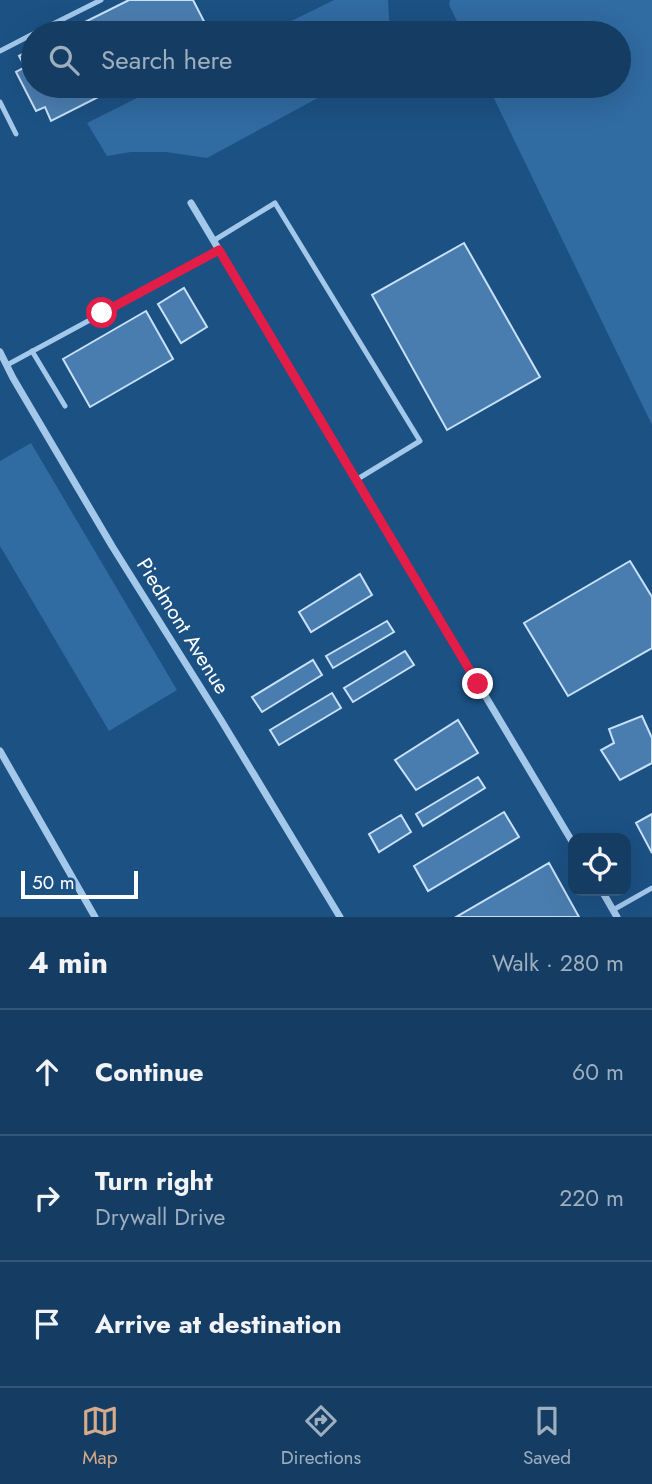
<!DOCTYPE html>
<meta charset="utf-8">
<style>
body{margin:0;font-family:Jost,sans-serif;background:#1e4469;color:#f1f3f6}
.controls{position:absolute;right:21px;bottom:21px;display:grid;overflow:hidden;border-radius:14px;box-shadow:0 7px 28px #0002}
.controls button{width:63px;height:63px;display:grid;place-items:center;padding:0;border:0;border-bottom:2px solid #345678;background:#153d63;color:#f1f3f6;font:35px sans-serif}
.scale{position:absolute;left:21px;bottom:18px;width:117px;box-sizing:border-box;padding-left:7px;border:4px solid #fff;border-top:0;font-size:19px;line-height:24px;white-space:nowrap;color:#fff;-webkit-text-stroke:5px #1c5184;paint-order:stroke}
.stop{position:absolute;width:21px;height:21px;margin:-16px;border:5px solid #e11d48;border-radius:50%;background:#fff}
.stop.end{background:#e11d48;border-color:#fff;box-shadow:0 2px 7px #0008}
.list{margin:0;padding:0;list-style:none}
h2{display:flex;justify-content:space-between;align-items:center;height:91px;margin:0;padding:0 28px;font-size:30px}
h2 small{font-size:23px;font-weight:400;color:#9daebe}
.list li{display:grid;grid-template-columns:46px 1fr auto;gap:21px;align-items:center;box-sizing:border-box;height:126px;padding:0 28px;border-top:2px solid #345678}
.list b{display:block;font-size:26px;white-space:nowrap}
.list p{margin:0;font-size:23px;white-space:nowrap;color:#9daebe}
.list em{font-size:23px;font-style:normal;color:#9daebe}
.icon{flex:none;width:38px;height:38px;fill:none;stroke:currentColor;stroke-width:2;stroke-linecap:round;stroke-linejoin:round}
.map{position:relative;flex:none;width:652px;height:917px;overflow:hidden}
.search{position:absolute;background:#153d63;box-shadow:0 7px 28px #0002;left:21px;right:21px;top:21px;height:77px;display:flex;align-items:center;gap:18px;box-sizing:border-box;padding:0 24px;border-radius:38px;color:#9daebe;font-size:26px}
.sheet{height:469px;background:#153d63}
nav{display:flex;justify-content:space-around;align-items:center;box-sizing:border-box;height:98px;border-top:2px solid #345678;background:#153d63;font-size:19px;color:#9daebe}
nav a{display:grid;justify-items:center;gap:4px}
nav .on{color:#d6ab8b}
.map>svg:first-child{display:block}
</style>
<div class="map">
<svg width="652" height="917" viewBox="0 0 652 917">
<rect width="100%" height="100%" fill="#1c5184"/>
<path fill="#306ba2" d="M 334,0 L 388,0 L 390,33 L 267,33 Z
M 450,0 L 652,0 L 652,425 L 488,86 L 619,86 L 619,33 L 463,33 L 449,5 Z
M 161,86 L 340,86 L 207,158 L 166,152 L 131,152 L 107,156 L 87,123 Z
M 31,443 L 177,690 L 109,731 L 0,546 L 0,461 Z"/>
<path fill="#4a7daf" stroke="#c8e1f8" stroke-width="2" d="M 129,0 L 193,0 L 210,33 L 63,33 Z
M 33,48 L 33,86 L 120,86 L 51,121 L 45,107 L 36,111 L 16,72 L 25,67 L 19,56 Z
M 464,243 L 540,377 L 447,430 L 372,295 Z
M 184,288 L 207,327 L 181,343 L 158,304 Z
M 146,311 L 173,359 L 90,407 L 63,359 Z
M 630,561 L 652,597 L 652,648 L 568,696 L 524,623 Z
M 360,574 L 372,595 L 311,632 L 299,612 Z
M 387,621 L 394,632 L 333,668 L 326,656 Z
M 405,651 L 414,665 L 353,702 L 344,688 Z
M 313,660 L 322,675 L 262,712 L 252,697 Z
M 332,693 L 341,708 L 279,745 L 270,730 Z
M 642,716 L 652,738 L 652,763 L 620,780 L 601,750 L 614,743 L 609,729 Z
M 458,720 L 478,753 L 416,790 L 395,760 Z
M 478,777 L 485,788 L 423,826 L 416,814 Z
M 504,812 L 519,837 L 428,891 L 414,866 Z
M 652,814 L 652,853 L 636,823 Z
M 401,815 L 411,832 L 379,852 L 369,834 Z
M 549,863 L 579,917 L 456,917 Z"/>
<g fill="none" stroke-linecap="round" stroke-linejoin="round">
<path stroke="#a3c8ea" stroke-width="5" d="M 35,33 L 101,0
M 0,51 L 33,34
M 0,102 L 16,134
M 213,241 L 275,203 L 420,441 L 356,480
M 32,351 L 65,406
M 7,365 L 219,250
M 613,910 L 652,888"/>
<path stroke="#a3c8ea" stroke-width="7" d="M 191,203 L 573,843
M 0,352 L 13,378 L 112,546 L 221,720 L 340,917
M 0,751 L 95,917
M 602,891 L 617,917"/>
</g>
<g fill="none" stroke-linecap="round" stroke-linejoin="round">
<path stroke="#e11d48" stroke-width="9" d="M 102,313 L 219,250 L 478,684"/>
</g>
<g text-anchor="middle" stroke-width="5" stroke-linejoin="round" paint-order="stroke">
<g font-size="21" fill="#fff" stroke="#1c5184">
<text transform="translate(183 626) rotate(58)" y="7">Piedmont Avenue</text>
</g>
</g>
</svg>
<div class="controls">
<button><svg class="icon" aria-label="locate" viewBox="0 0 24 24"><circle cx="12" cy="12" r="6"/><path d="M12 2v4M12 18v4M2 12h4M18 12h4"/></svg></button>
</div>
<div class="scale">50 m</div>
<div class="stop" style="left:102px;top:313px"></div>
<div class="stop end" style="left:478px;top:684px"></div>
<div class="search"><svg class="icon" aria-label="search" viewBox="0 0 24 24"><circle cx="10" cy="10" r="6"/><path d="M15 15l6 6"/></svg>Search here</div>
</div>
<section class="sheet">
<h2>4 min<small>Walk · 280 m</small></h2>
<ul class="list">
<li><svg class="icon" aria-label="ahead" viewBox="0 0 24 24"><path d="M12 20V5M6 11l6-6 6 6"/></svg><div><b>Continue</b></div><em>60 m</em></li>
<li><svg class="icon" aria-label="right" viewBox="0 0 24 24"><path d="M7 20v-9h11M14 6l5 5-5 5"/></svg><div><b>Turn right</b><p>Drywall Drive</p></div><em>220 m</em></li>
<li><svg class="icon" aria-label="arrive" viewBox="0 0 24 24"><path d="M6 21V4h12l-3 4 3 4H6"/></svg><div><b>Arrive at destination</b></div></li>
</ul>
</section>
<nav>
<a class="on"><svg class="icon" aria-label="map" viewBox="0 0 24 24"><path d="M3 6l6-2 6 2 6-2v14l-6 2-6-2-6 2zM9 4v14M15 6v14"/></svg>Map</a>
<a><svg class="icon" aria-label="directions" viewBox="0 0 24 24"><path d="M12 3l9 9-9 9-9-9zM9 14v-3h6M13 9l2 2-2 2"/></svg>Directions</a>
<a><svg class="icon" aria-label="saved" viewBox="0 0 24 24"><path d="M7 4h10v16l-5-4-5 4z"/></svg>Saved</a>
</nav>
